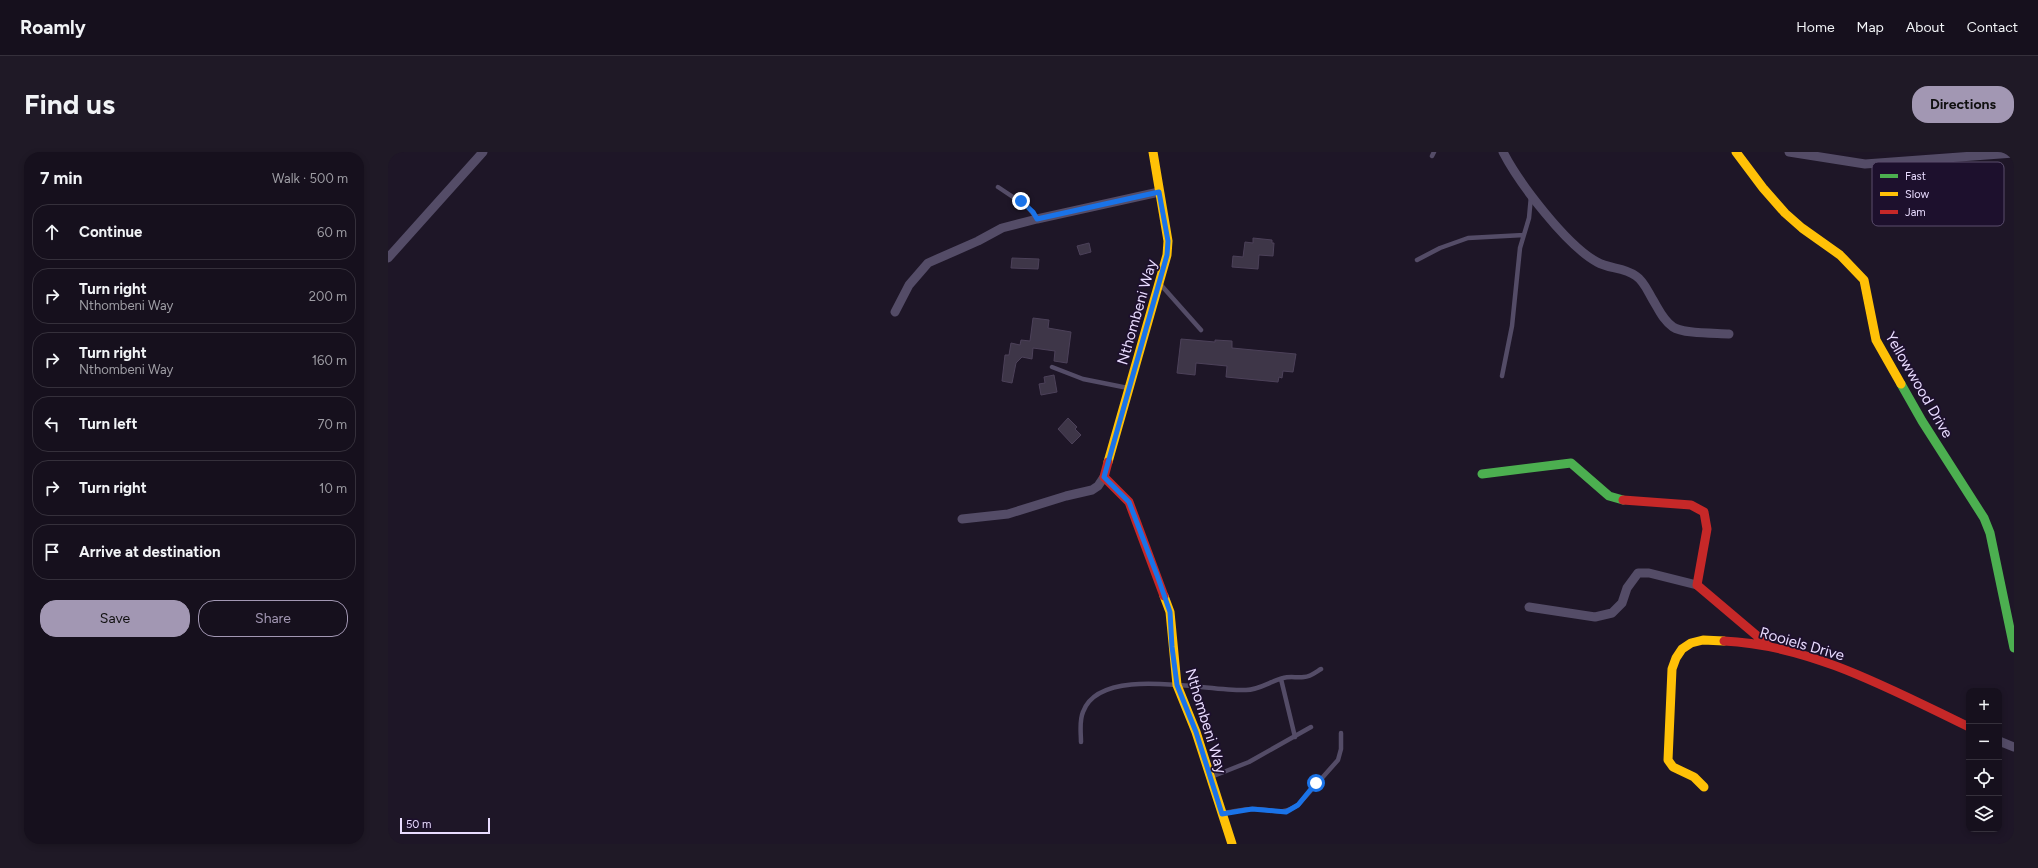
<!DOCTYPE html>
<meta charset="utf-8">
<style>
body{margin:0;font-family:Figtree,sans-serif;background:#1f1926;color:#f1f3f6}
.controls{position:absolute;right:12px;bottom:12px;display:grid;overflow:hidden;border-radius:8px;box-shadow:0 2px 6px #0003}
.controls button{width:36px;height:36px;display:grid;place-items:center;padding:0;border:0;border-bottom:1px solid #35303b;background:#16101d;color:#f1f3f6;font:20px sans-serif}
.scale{position:absolute;left:12px;bottom:10px;width:90px;box-sizing:border-box;padding-left:4px;border:2px solid #e9dcff;border-top:0;font-size:11px;line-height:14px;white-space:nowrap;color:#e9dcff;-webkit-text-stroke:3px #1d102d;paint-order:stroke}
.stop{position:absolute;width:12px;height:12px;margin:-9px;border:3px solid #1a73e8;border-radius:50%;background:#fff}
.stop.end{background:#1a73e8;border-color:#fff;box-shadow:0 1px 4px #0008}
.list{margin:0;padding:0;list-style:none}
h2{display:flex;justify-content:space-between;align-items:center;height:52px;margin:0;padding:0 16px;font-size:17px}
h2 small{font-size:13px;font-weight:400;color:#9e9da4}
.list li{display:grid;grid-template-columns:26px 1fr auto;gap:12px;align-items:center;box-sizing:border-box;height:56px;margin:0 8px 8px;padding:0 8px;border:1px solid #35303b;border-radius:16px}
.list b{display:block;font-size:15px;white-space:nowrap}
.list p{margin:0;font-size:13px;white-space:nowrap;color:#9e9da4}
.list em{font-size:13px;font-style:normal;color:#9e9da4}
.actions{display:flex;gap:8px;padding:12px 16px}
.actions a{flex:1;padding:9px 0;border:1px solid #a297b3;border-radius:16px;text-align:center;font-size:14px;color:#a297b3}
.actions .main{background:#a297b3;color:#111}
.icon{flex:none;width:22px;height:22px;fill:none;stroke:currentColor;stroke-width:2;stroke-linecap:round;stroke-linejoin:round}
.map{position:relative;flex:none;width:1626px;height:692px;overflow:hidden;border-radius:16px}
header{display:flex;align-items:center;gap:24px;box-sizing:border-box;height:56px;padding:0 20px;background:#16101d;border-bottom:1px solid #35303b}
header strong{font-size:19px}
nav{display:flex;gap:22px;margin-inline-start:auto;font-size:14px}
.intro{display:flex;align-items:center;justify-content:space-between;box-sizing:border-box;height:96px;padding:0 24px}
h1{margin:0;font-size:28px}
.button{padding:10px 18px;border-radius:16px;background:#a297b3;color:#111;font-size:14px;font-weight:700}
main{display:flex;gap:24px;padding:0 24px}
aside{flex:1;background:#16101d;border-radius:16px;box-shadow:0 2px 6px #0003}
.map>svg:first-child{display:block}
</style>
<header>
<strong>Roamly</strong>
<nav><a>Home</a><a>Map</a><a>About</a><a>Contact</a></nav>
</header>
<div class="intro"><h1>Find us</h1><a class="button">Directions</a></div>
<main>
<aside>
<h2>7 min<small>Walk · 500 m</small></h2>
<ul class="list">
<li><svg class="icon" aria-label="ahead" viewBox="0 0 24 24"><path d="M12 20V5M6 11l6-6 6 6"/></svg><div><b>Continue</b></div><em>60 m</em></li>
<li><svg class="icon" aria-label="right" viewBox="0 0 24 24"><path d="M7 20v-9h11M14 6l5 5-5 5"/></svg><div><b>Turn right</b><p>Nthombeni Way</p></div><em>200 m</em></li>
<li><svg class="icon" aria-label="right" viewBox="0 0 24 24"><path d="M7 20v-9h11M14 6l5 5-5 5"/></svg><div><b>Turn right</b><p>Nthombeni Way</p></div><em>160 m</em></li>
<li><svg class="icon" aria-label="left" viewBox="0 0 24 24"><path d="M17 20v-9H6M10 6l-5 5 5 5"/></svg><div><b>Turn left</b></div><em>70 m</em></li>
<li><svg class="icon" aria-label="right" viewBox="0 0 24 24"><path d="M7 20v-9h11M14 6l5 5-5 5"/></svg><div><b>Turn right</b></div><em>10 m</em></li>
<li><svg class="icon" aria-label="arrive" viewBox="0 0 24 24"><path d="M6 21V4h12l-3 4 3 4H6"/></svg><div><b>Arrive at destination</b></div></li>
</ul>
<div class="actions"><a class="main">Save</a><a>Share</a></div>
</aside>
<div class="map">
<svg width="1626" height="692" viewBox="0 0 1626 692">
<rect width="100%" height="100%" fill="#1e1627"/>
<path fill="#3e3648" stroke="#4c4159" d="M 865,86 L 884,88 L 884,91 L 886,91 L 885,104 L 871,103 L 870,117 L 844,115 L 845,104 L 855,105 L 857,90 L 865,91 Z
M 701,91 L 703,100 L 692,103 L 689,94 Z
M 624,106 L 651,107 L 650,117 L 623,116 Z
M 645,166 L 661,168 L 660,176 L 683,180 L 679,211 L 666,209 L 667,199 L 645,196 L 644,207 L 634,205 L 628,211 L 624,231 L 614,229 L 617,203 L 621,203 L 623,191 L 632,193 L 633,188 L 642,189 Z
M 793,187 L 827,190 L 827,188 L 844,189 L 844,196 L 908,202 L 905,220 L 895,219 L 894,226 L 891,225 L 890,230 L 838,225 L 839,214 L 808,211 L 807,223 L 789,221 Z
M 666,223 L 669,240 L 653,243 L 651,232 L 657,231 L 656,225 Z
M 680,266 L 689,275 L 687,277 L 693,283 L 684,292 L 670,277 Z"/>
<g fill="none" stroke-linecap="round" stroke-linejoin="round">
<path stroke="#544c67" stroke-width="4.5" d="M 1044,4 L 1046,0
M 610,35 L 640,55 L 649,67
M 1029,108 L 1052,96 L 1080,86 L 1136,83
M 773,133 L 813,178
M 664,215 L 695,227 L 740,236
M 1114,224 L 1124,174 L 1132,96 L 1141,66 L 1143,44
M 893,527 L 907,585
M 693,590 C 693,581 691,569 695,560 C 712,512 820,540 858,538 C 871,538 883,529 895,526 C 902,524 909,526 916,525 C 922,525 928,520 933,517
M 823,625 L 861,610 L 923,575
M 835,661 C 845,660 855,657 864,657 C 883,656 892,665 910,653 L 950,608 L 953,597 L 953,581"/>
<path stroke="#544c67" stroke-width="9" d="M 1115,0 C 1131,31 1178,93 1209,110 C 1221,117 1236,115 1248,124 C 1256,129 1260,140 1265,148 C 1271,158 1275,168 1285,175 C 1295,182 1328,181 1341,182
M 1401,0 L 1477,12 L 1626,1
M 0,106 L 95,0
M 507,160 L 521,133 L 540,111 L 590,89 L 614,76 L 649,67 L 771,40
M 574,367 L 620,362 L 678,344 L 704,338 L 710,334 L 716,325
M 1141,455 L 1207,465 L 1224,461 L 1234,451 L 1239,436 L 1250,421 L 1261,421 L 1309,433
M 1611,589 L 1626,595"/>
<path stroke="#4caf50" stroke-width="9" d="M 1513,232 L 1534,269 L 1596,366 L 1602,381 L 1626,496
M 1094,322 L 1183,311 L 1221,344 L 1235,348"/>
<path stroke="#ffc107" stroke-width="9" d="M 1348,0 L 1375,36 L 1397,61 L 1414,76 L 1452,103 L 1476,128 L 1488,188 L 1513,232
M 720,310 L 779,103 L 780,89 L 765,0
M 776,444 L 782,460 L 789,533 L 808,580 L 844,692
M 1316,635 L 1306,625 L 1285,615 L 1280,608 L 1284,517 L 1288,506 L 1294,497 L 1303,491 L 1315,488 L 1336,489"/>
<path stroke="#c62828" stroke-width="9" d="M 720,310 L 716,325 L 741,350 L 776,444
M 1235,348 L 1303,353 L 1316,360 L 1319,377 L 1309,433 L 1381,494
M 1336,489 C 1423,493 1504,538 1581,575"/>
</g>
<g fill="none" stroke-linecap="round" stroke-linejoin="round">
<path stroke="#1a73e8" stroke-width="5" d="M 633,49 L 645,60 L 649,67 L 771,40 L 780,89 L 779,103 L 716,325 L 741,350 L 769,423 L 782,460 L 784,495 L 789,533 L 808,580 L 834,662 L 864,657 L 898,660 L 910,653 L 928,631"/>
</g>
<g text-anchor="middle" stroke-width="3.5" stroke-linejoin="round" paint-order="stroke">
<g font-size="15" fill="#e9dcff" stroke="#1d102d">
<text transform="translate(749 160) rotate(-74)" y="5">Nthombeni Way</text>
<text transform="translate(1531 233) rotate(60)" y="5">Yellowwood Drive</text>
<text transform="translate(1414 492) rotate(16)" y="5">Rooiels Drive</text>
<text transform="translate(818 569) rotate(73)" y="5">Nthombeni Way</text>
</g>
</g>
<rect x="1484" y="10" width="132" height="64" rx="6" fill="#1d102d" stroke="#5a4d6c" stroke-width="1"/>
<rect x="1492" y="22" width="18" height="4" fill="#4caf50"/>
<rect x="1492" y="40" width="18" height="4" fill="#ffc107"/>
<rect x="1492" y="58" width="18" height="4" fill="#c62828"/>
<g font-size="11" fill="#e9dcff">
<text x="1517" y="28">Fast</text>
<text x="1517" y="46">Slow</text>
<text x="1517" y="64">Jam</text>
</g>
</svg>
<div class="controls">
<button>+</button>
<button>−</button>
<button><svg class="icon" aria-label="locate" viewBox="0 0 24 24"><circle cx="12" cy="12" r="6"/><path d="M12 2v4M12 18v4M2 12h4M18 12h4"/></svg></button>
<button><svg class="icon" aria-label="layers" viewBox="0 0 24 24"><path d="M12 4l9 5-9 5-9-5zM3 14l9 5 9-5"/></svg></button>
</div>
<div class="scale">50 m</div>
<div class="stop" style="left:928px;top:631px"></div>
<div class="stop end" style="left:633px;top:49px"></div>
</div>
</main>
